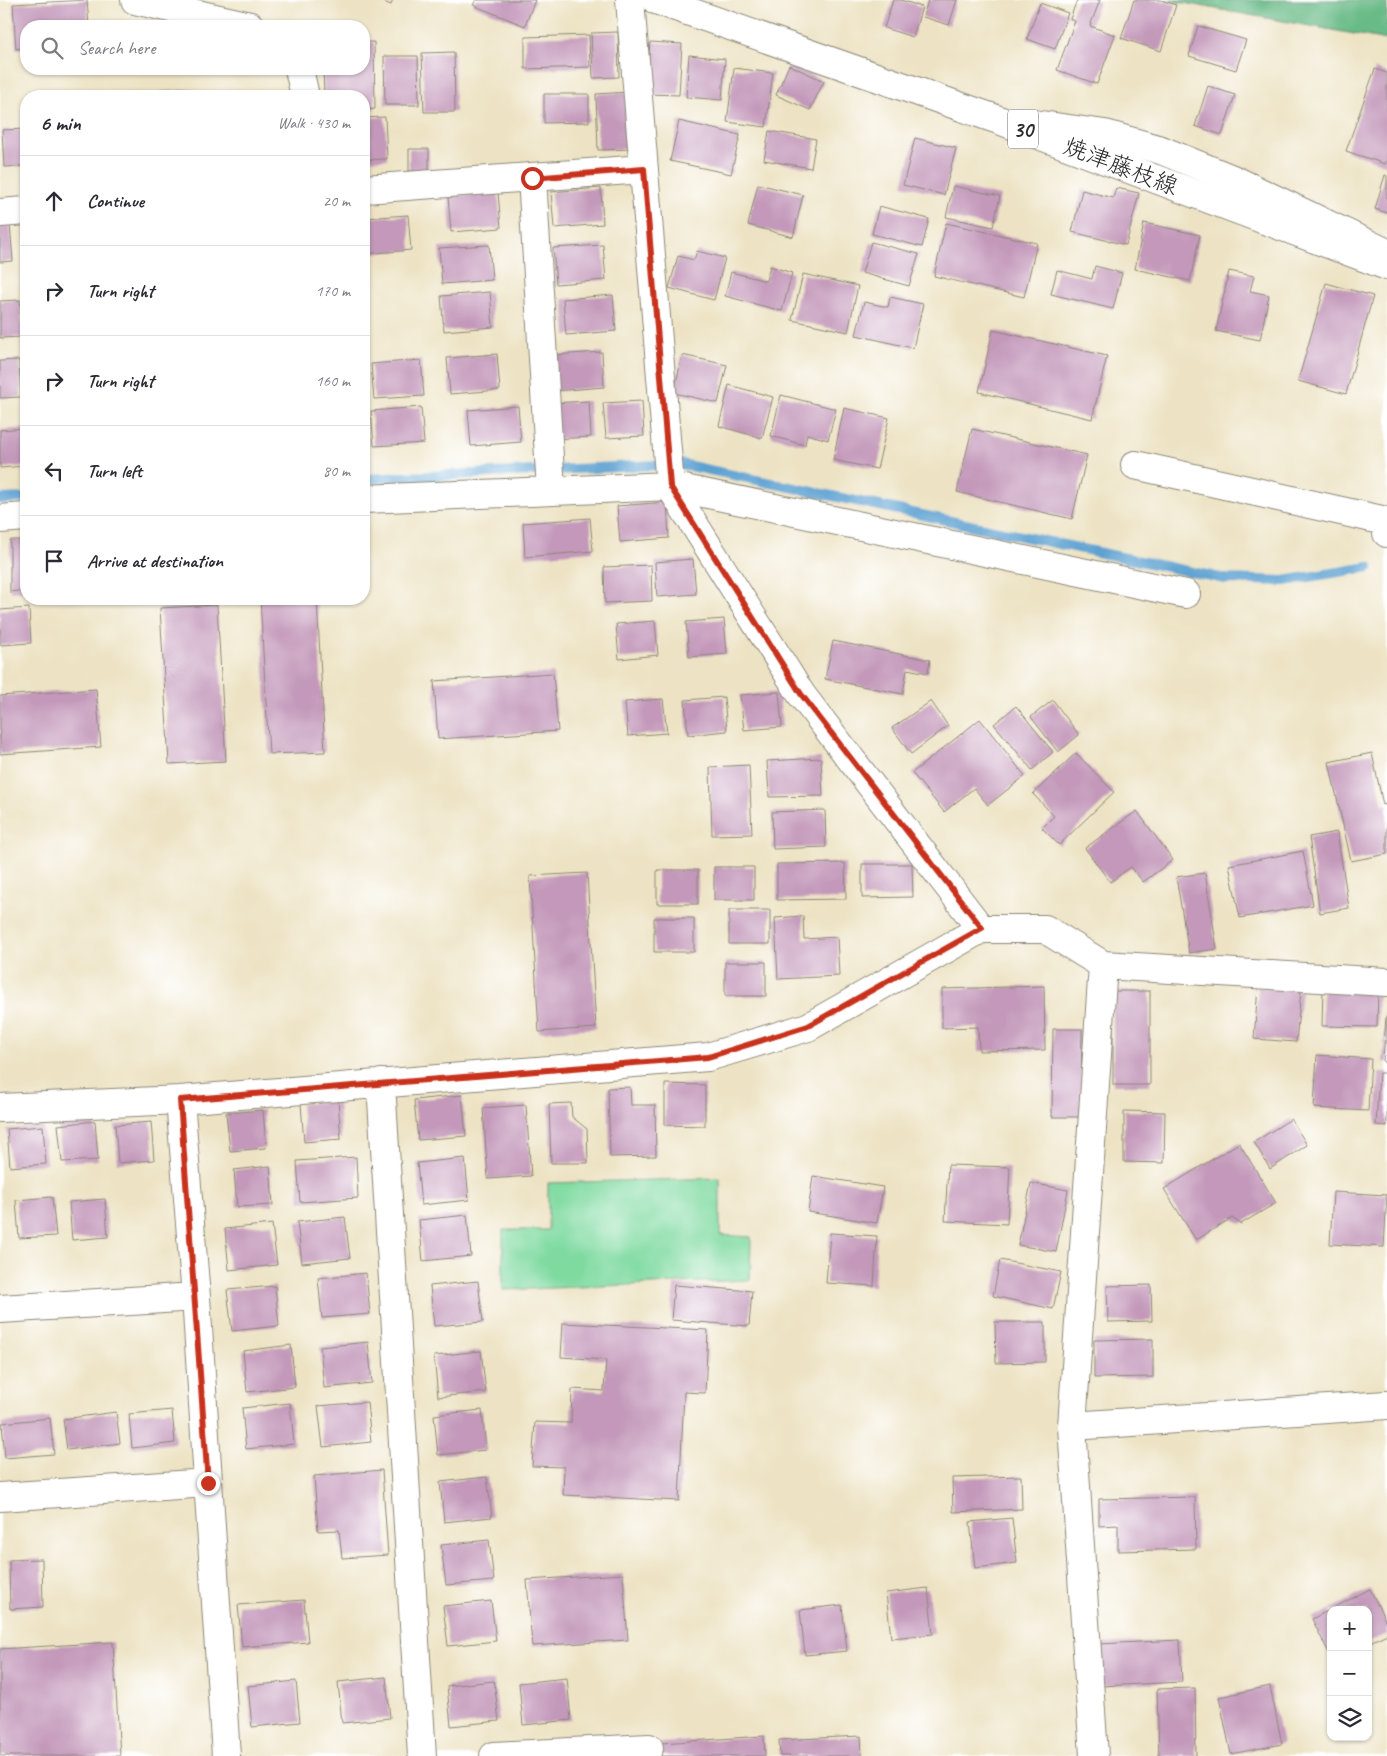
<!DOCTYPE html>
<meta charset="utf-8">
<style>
body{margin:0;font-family:Caveat,"Klee One",sans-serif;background:#f2f2f3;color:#2b2b33}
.controls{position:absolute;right:15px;bottom:15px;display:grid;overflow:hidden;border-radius:10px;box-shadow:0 1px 4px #0004}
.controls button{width:45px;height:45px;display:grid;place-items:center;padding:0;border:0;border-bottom:1px solid #e1e1e2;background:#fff;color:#2b2b33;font:25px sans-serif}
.stop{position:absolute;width:15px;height:15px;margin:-11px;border:4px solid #c8321e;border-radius:50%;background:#fff}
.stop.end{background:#c8321e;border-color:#fff;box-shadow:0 1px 5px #0008}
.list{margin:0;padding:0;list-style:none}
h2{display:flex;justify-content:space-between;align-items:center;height:65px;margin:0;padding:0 20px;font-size:21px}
h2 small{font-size:16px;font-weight:400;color:#7c7c81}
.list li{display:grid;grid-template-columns:32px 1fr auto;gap:15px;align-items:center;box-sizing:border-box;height:90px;padding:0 20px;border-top:1px solid #e1e1e2}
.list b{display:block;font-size:19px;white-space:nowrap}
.list em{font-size:16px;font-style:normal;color:#7c7c81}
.icon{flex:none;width:28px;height:28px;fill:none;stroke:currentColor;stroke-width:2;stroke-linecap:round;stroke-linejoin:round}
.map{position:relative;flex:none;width:1387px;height:1756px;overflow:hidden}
.search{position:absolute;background:#fff;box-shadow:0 1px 4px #0004;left:20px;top:20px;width:350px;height:55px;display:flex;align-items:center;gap:12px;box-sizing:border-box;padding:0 18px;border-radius:20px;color:#7c7c81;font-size:19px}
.panel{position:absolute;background:#fff;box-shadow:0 1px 4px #0004;left:20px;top:90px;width:350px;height:515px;border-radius:20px}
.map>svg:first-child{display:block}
</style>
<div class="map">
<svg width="1387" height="1756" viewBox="0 0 1387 1756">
<rect width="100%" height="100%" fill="#fff"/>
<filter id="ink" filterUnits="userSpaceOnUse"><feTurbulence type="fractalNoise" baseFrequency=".02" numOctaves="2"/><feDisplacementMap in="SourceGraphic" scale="10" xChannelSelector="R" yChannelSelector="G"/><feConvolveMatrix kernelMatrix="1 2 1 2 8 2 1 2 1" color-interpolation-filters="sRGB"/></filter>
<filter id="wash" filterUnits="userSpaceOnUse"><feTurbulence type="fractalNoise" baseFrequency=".0096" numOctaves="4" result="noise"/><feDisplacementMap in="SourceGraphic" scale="20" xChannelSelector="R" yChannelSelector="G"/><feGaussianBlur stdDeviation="1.12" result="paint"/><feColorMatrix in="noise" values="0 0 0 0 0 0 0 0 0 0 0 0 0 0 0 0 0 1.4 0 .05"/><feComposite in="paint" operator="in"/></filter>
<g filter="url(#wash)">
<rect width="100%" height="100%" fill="#ede3c4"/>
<path fill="#7fdaa0" stroke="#558266" d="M 720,1178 L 720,1235 L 751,1237 L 750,1280 L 503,1290 L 503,1230 L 548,1230 L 548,1183 Z"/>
<path fill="#67ba86" stroke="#497258" d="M 1167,0 L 1387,0 L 1387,40 Z"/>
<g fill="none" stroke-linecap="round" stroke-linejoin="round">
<path stroke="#5da1d1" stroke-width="10" d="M 364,479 L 681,464 L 1225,579 L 1284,581 L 1369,567
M 0,499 L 26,498"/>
</g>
<g id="blocks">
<path fill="#c398ba" d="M 87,0 L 89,26 L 26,26 L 26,48 L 16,49 L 13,4 Z
M 378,0 L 393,0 L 391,5 Z
M 476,0 L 535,0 L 525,26 L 473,5 Z
M 893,0 L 901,0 L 922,7 L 913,37 L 884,28 Z
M 928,0 L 957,0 L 949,25 L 923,17 Z
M 1077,0 L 1100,0 L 1090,26 L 1115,35 L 1097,84 L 1057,70 L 1075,21 L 1070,19 Z
M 1134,0 L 1161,0 L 1176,5 L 1161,51 L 1121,38 Z
M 1040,3 L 1068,13 L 1055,49 L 1027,39 Z
M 1198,26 L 1246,40 L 1236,70 L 1189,56 Z
M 618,32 L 619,77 L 593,78 L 591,33 Z
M 589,35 L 590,67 L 525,69 L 525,37 Z
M 364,42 L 374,42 L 375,109 L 364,110 L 364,96 L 324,96 L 323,69 L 364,69 Z
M 650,42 L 682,44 L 679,95 L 646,94 Z
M 454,52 L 455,112 L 424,112 L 422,53 Z
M 689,55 L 725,59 L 722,100 L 686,97 Z
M 384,56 L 418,56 L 419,105 L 385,105 Z
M 789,65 L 824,81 L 810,110 L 776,95 Z
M 734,68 L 773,73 L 766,127 L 727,122 Z
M 1375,69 L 1387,73 L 1387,160 L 1385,164 L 1346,151 Z
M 1208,86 L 1235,95 L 1222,135 L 1195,126 Z
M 191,89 L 191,96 L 158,96 L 158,92 Z
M 240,92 L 241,96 L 220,96 L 220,95 Z
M 630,92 L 632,149 L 598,150 L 596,94 Z
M 544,94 L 589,94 L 589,122 L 544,123 Z
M 385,117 L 387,159 L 364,160 L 364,118 Z
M 679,121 L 740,135 L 731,174 L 670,161 Z
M 26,129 L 26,166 L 4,167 L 2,130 Z
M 769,131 L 816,139 L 811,168 L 764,160 Z
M 915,138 L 956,148 L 944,195 L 903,185 Z
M 409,149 L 429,149 L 429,171 L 409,171 Z
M 1385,175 L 1387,176 L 1387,213 L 1375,209 Z
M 758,184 L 803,195 L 793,237 L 748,225 Z
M 953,186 L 1000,196 L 993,227 L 946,217 Z
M 601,188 L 603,224 L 554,228 L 551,192 Z
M 1116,188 L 1139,193 L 1126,245 L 1072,232 L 1082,190 L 1113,198 Z
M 498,192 L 501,228 L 451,232 L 448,196 Z
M 879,206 L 929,219 L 922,247 L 872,234 Z
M 408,215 L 411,250 L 364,254 L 364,218 Z
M 23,221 L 26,221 L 26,242 L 25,242 Z
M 946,223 L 1037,243 L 1024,297 L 934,276 Z
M 1144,223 L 1200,235 L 1190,281 L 1135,269 Z
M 10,224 L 13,261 L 0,262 L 0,225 Z
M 871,242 L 919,254 L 909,286 L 862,273 Z
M 489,245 L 492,280 L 442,284 L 439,248 Z
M 603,245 L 606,280 L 556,284 L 553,248 Z
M 697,251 L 725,258 L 714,300 L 669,288 L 678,256 L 694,260 Z
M 770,266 L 792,273 L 782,311 L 725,296 L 731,272 L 766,281 Z
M 1095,266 L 1122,273 L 1113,309 L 1051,294 L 1057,270 L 1092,279 Z
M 1229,271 L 1254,276 L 1250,291 L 1269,295 L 1260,340 L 1216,331 Z
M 803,274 L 858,286 L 848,332 L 792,320 Z
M 1326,283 L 1373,296 L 1346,394 L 1298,381 Z
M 490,292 L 493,327 L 444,331 L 441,296 Z
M 613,295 L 616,331 L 566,335 L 563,299 Z
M 890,297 L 923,304 L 913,348 L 856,335 L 864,302 L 888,307 Z
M 20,300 L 23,337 L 0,338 L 0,301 Z
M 993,330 L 1107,356 L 1092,419 L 979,392 Z
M 602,352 L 604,387 L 555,391 L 552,355 Z
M 497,354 L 500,390 L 450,394 L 447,358 Z
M 682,355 L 727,365 L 718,403 L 674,393 Z
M 19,360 L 21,397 L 0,398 L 0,361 Z
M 421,360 L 424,396 L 374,399 L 371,364 Z
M 729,385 L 773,397 L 762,438 L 719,426 Z
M 781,395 L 836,409 L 828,440 L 807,434 L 805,445 L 771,436 Z
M 589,401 L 591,437 L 553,439 L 551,403 Z
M 642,401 L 644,436 L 606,438 L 603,403 Z
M 518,406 L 521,442 L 471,446 L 468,410 Z
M 421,407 L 424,443 L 374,446 L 371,411 Z
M 844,408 L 889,418 L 877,469 L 833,460 Z
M 26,428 L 26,466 L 0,468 L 0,430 Z
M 972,429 L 1087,455 L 1072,519 L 957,492 Z
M 667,502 L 669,538 L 620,542 L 617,506 Z
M 590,518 L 593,551 L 525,557 L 523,523 Z
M 10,540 L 26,540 L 26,590 L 10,592 Z
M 693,559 L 696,594 L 657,597 L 655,562 Z
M 651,565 L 652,601 L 605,603 L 604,567 Z
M 260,599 L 317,599 L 325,752 L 269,754 Z
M 217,605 L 226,761 L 169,764 L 160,608 Z
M 29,608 L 31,643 L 0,645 L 0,610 Z
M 724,619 L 727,654 L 689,657 L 686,622 Z
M 655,621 L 658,655 L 619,659 L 616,624 Z
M 833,641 L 930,660 L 928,673 L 907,669 L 903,694 L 825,679 Z
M 553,673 L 558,731 L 438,739 L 434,681 Z
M 96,689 L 101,747 L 0,754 L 0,696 Z
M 779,692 L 782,727 L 744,730 L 740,695 Z
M 724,697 L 727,731 L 688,735 L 685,700 Z
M 663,699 L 667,733 L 628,736 L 625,702 Z
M 1053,700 L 1079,735 L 1058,752 L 1031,717 Z
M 931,701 L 948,726 L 911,754 L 892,728 Z
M 1016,706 L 1053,752 L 1032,770 L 994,724 Z
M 980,719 L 1025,776 L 988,805 L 974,788 L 944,812 L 912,773 Z
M 1076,753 L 1114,792 L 1059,845 L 1042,828 L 1054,816 L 1033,794 Z
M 1372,753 L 1383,805 L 1387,804 L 1387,854 L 1351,861 L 1329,762 Z
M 821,758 L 823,796 L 769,797 L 767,761 Z
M 749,765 L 752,834 L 712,835 L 710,767 Z
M 825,810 L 826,847 L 773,849 L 772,812 Z
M 1137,811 L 1173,860 L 1143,882 L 1131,867 L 1110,882 L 1085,848 Z
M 1337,832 L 1349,908 L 1320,913 L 1309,837 Z
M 1303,851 L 1313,905 L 1240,918 L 1229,865 Z
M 845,863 L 846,899 L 777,900 L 777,864 Z
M 862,864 L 912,864 L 913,897 L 862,898 Z
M 714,867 L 754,867 L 754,900 L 714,900 Z
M 657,870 L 698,870 L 698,904 L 657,904 Z
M 587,873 L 596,1028 L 539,1032 L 530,876 Z
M 1205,873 L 1217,949 L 1189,953 L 1176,877 Z
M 729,910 L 770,910 L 770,944 L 729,944 Z
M 803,916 L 804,939 L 837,937 L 839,976 L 778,979 L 775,918 Z
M 654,918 L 694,918 L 694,952 L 654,952 Z
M 725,962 L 766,962 L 766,996 L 725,996 Z
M 1044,986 L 1045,1050 L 979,1051 L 978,1027 L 942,1028 L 942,989 Z
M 1258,987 L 1301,990 L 1296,1042 L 1254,1039 Z
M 1323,988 L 1378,989 L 1377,1027 L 1322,1026 Z
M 1113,991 L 1150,991 L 1150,1085 L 1113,1085 Z
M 1386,1016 L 1387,1016 L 1387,1062 L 1383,1062 Z
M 1053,1029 L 1082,1029 L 1081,1117 L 1052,1117 Z
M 1317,1055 L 1371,1059 L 1368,1111 L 1314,1108 Z
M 1379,1073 L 1387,1073 L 1387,1126 L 1376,1125 Z
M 665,1084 L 705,1085 L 705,1126 L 665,1125 Z
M 630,1087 L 631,1105 L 655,1105 L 656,1156 L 610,1157 L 608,1088 Z
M 462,1095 L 466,1136 L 418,1140 L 414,1100 Z
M 338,1101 L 341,1139 L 304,1142 L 301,1104 Z
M 571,1103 L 572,1117 L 587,1129 L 588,1163 L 551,1163 L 549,1104 Z
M 526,1105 L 531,1176 L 488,1179 L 483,1108 Z
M 263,1110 L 266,1148 L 230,1151 L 226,1113 Z
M 1124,1111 L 1165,1112 L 1164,1163 L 1124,1162 Z
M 1291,1119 L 1307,1145 L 1270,1169 L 1254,1142 Z
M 95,1121 L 98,1160 L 62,1162 L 58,1125 Z
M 151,1122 L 154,1160 L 118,1163 L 115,1125 Z
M 43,1126 L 46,1164 L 10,1167 L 7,1129 Z
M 1239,1143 L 1276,1203 L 1241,1224 L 1232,1218 L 1196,1240 L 1164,1189 Z
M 356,1157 L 358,1198 L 300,1202 L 297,1161 Z
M 465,1158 L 469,1200 L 421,1205 L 417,1163 Z
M 948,1165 L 1010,1167 L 1007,1224 L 945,1221 Z
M 270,1166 L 273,1205 L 237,1207 L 234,1170 Z
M 813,1176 L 883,1187 L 877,1223 L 808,1212 Z
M 1031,1183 L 1068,1190 L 1056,1252 L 1018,1245 Z
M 1333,1192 L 1387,1195 L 1384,1247 L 1330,1244 Z
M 52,1197 L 56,1236 L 19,1238 L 16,1200 Z
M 105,1199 L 108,1237 L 72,1240 L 69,1202 Z
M 467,1215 L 471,1256 L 423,1261 L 419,1220 Z
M 345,1217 L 350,1258 L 302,1263 L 297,1222 Z
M 272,1224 L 277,1265 L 229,1270 L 225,1229 Z
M 830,1233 L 877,1236 L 874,1286 L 826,1283 Z
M 1000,1260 L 1061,1272 L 1053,1309 L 993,1296 Z
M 366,1273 L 370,1314 L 322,1318 L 318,1278 Z
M 478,1281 L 483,1322 L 434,1326 L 430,1286 Z
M 674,1285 L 752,1291 L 749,1326 L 671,1320 Z
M 1151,1285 L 1152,1321 L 1108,1322 L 1107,1286 Z
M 275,1286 L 279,1326 L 232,1331 L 227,1290 Z
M 995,1322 L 1045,1322 L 1045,1362 L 996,1363 Z
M 563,1323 L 708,1330 L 705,1393 L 684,1392 L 679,1501 L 563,1495 L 564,1467 L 532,1466 L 535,1422 L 571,1423 L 572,1389 L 604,1391 L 606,1360 L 561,1357 Z
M 1153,1339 L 1153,1377 L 1094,1378 L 1094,1340 Z
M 368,1342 L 372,1383 L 324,1388 L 320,1347 Z
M 291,1345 L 295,1387 L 247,1392 L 243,1351 Z
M 481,1351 L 486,1392 L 438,1397 L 434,1356 Z
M 367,1402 L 371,1442 L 323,1447 L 318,1406 Z
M 290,1403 L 294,1444 L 246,1449 L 242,1408 Z
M 172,1410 L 175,1443 L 132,1448 L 129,1414 Z
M 482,1410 L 486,1450 L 438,1455 L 434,1415 Z
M 116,1412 L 120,1443 L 67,1450 L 63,1419 Z
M 50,1418 L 54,1454 L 5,1458 L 2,1423 Z
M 382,1470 L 388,1555 L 342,1558 L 339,1530 L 318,1531 L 314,1476 Z
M 1021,1476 L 1022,1509 L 953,1512 L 952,1478 Z
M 487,1477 L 492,1517 L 444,1522 L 440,1482 Z
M 1195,1497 L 1196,1549 L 1118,1551 L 1118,1525 L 1099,1526 L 1099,1499 Z
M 1012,1518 L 1017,1563 L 975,1568 L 970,1522 Z
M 489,1540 L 494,1581 L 446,1585 L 441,1545 Z
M 42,1559 L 43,1607 L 10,1609 L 9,1560 Z
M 623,1574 L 628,1640 L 532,1646 L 527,1580 Z
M 928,1588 L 933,1634 L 891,1638 L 886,1593 Z
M 1370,1589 L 1387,1624 L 1387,1634 L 1368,1643 L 1368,1610 L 1331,1610 L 1331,1657 L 1312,1619 Z
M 304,1600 L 308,1642 L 242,1647 L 238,1605 Z
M 491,1601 L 496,1641 L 448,1646 L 443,1606 Z
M 842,1605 L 847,1651 L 805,1655 L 800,1610 Z
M 1180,1640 L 1182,1682 L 1101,1686 L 1099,1644 Z
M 113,1642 L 120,1756 L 0,1756 L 0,1649 Z
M 386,1677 L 390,1718 L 342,1723 L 338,1682 Z
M 567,1678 L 571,1720 L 523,1725 L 519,1683 Z
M 296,1681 L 300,1722 L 252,1727 L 248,1686 Z
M 494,1681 L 499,1721 L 451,1726 L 447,1686 Z
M 1270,1686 L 1282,1744 L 1231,1754 L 1219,1697 Z
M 1195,1688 L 1196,1756 L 1159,1756 L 1157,1689 Z
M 764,1736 L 765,1756 L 661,1756 L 661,1743 Z
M 861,1736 L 862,1756 L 780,1756 L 779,1740 Z"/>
</g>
</g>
<g filter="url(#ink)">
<use href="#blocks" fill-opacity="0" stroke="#8c8778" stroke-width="1"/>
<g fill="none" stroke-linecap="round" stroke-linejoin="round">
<defs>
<path id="minor" d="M 135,0 L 250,26
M 630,0 L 670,486 L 801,694 L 981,929
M 299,69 L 305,96
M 1020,122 L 1105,134 L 1161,150 L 1237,181 L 1387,253
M 532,177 L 551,490
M 364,189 L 644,169
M 0,213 L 26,211
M 1135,465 L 1386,521 L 1387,533
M 364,499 L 670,486 L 1186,594
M 0,519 L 26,517
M 381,1083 L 422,1756
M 180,1100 L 196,1297 L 226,1756
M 0,1108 L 180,1100 L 708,1057 L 808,1027 L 981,929 L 1045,929 L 1103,965 L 1387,982
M 0,1309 L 196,1297
M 1072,1426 L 1387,1405
M 0,1497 L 208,1483
M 494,1756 L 649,1748
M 1094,1756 L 1072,1426 L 1103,965"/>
<path id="major" d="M 656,0 L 996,119 L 1387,266"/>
</defs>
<use href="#minor" stroke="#8c8778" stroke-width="30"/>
<use href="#major" stroke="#8c8778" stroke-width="30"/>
<use href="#minor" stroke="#fff" stroke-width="28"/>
<use href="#major" stroke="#fff" stroke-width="28"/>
</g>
</g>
<g fill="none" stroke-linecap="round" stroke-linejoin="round" filter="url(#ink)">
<path stroke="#c8321e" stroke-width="6" d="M 208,1483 L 180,1100 L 708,1057 L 808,1026 L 982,928 L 801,694 L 670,486 L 644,169 L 532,178"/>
</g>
<g text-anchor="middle" stroke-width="4" stroke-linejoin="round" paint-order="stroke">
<rect fill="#fff" stroke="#6b6b6b" stroke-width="1" x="1008" y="109.5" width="30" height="39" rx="4"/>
<g font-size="22" font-weight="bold" fill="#2b2b2b">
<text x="1023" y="137">30</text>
</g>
<g font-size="24" fill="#2b2b2b" stroke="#fff">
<text transform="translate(1121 166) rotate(21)" y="8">焼津藤枝線</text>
</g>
</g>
</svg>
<div class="controls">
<button>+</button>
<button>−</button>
<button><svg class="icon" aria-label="layers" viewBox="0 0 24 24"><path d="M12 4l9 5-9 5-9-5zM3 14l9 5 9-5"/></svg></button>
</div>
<div class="stop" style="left:532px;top:178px"></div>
<div class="stop end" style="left:208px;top:1483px"></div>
<div class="search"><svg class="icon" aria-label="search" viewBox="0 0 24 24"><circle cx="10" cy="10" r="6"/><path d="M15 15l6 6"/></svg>Search here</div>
<section class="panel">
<h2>6 min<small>Walk · 430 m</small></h2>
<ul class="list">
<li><svg class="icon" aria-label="ahead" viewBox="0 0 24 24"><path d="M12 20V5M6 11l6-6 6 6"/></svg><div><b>Continue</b></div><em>20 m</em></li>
<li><svg class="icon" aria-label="right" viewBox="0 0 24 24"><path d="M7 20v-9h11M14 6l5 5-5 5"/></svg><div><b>Turn right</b></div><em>170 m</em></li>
<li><svg class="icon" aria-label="right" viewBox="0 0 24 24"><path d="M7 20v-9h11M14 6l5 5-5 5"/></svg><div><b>Turn right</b></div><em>160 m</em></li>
<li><svg class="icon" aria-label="left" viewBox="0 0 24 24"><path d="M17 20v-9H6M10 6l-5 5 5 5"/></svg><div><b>Turn left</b></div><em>80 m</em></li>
<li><svg class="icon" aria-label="arrive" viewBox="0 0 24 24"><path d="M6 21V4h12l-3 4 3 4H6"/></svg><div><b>Arrive at destination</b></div></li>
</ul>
</section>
</div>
